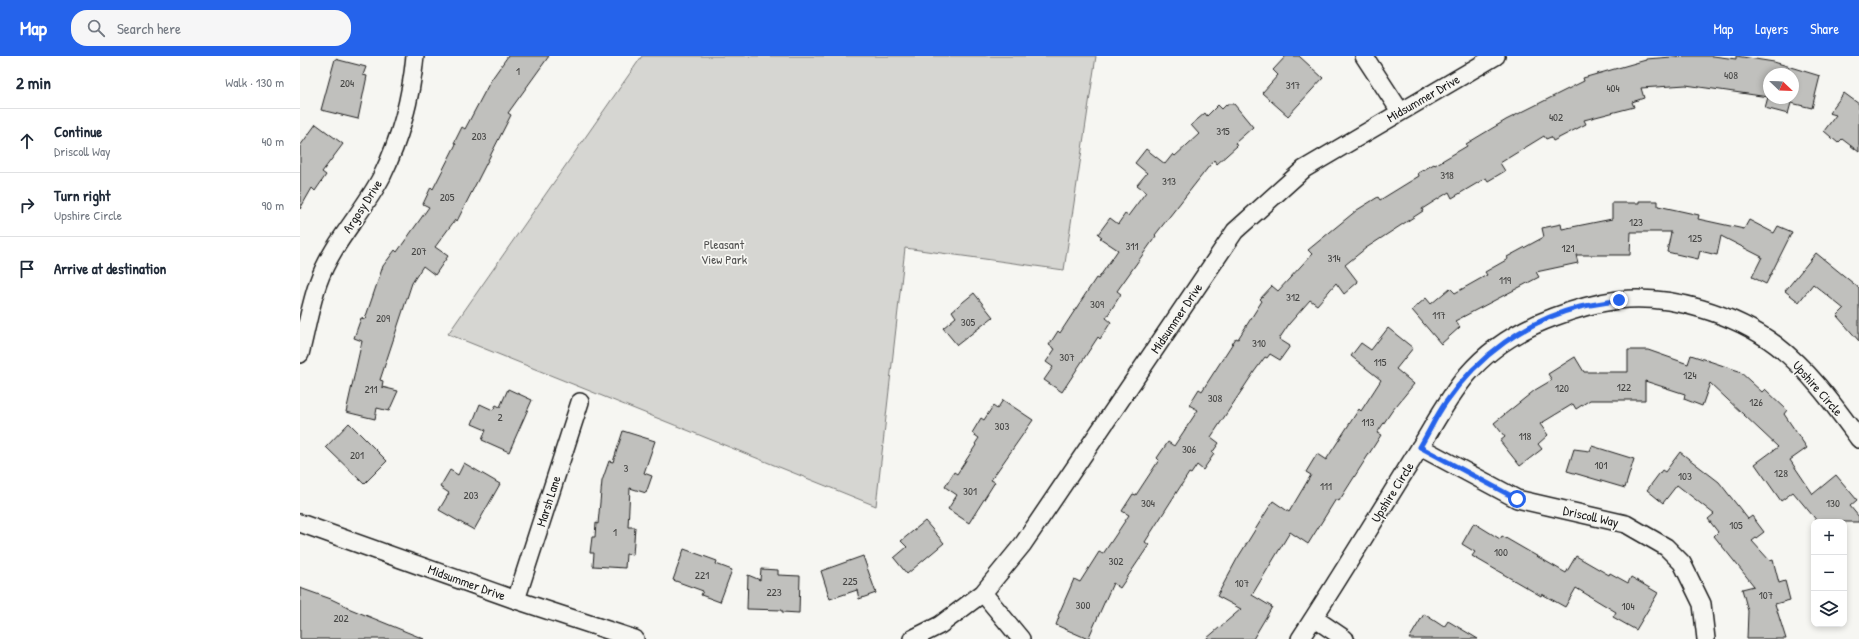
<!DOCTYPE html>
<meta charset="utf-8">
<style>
body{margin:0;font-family:"Patrick Hand",sans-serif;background:#f6f6f7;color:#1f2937}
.controls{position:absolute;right:12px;bottom:12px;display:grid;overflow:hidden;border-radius:8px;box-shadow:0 2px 6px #0003}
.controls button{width:36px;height:36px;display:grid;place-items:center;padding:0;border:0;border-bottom:1px solid #e0e1e3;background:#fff;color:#1f2937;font:20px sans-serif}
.compass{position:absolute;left:1463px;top:12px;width:36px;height:36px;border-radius:50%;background:#fff;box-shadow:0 2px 6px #0003;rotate:113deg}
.stop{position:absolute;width:12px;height:12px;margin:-9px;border:3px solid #2563eb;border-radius:50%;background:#fff}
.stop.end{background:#2563eb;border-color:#fff;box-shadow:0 1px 4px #0008}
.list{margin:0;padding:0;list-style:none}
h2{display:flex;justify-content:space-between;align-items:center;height:52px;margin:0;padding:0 16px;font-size:17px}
h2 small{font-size:13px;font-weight:400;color:#747a83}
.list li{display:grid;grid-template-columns:26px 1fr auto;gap:12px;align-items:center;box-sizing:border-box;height:64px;padding:0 16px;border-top:1px solid #e0e1e3}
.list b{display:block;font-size:15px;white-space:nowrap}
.list p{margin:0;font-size:13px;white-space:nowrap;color:#747a83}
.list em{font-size:13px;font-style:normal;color:#747a83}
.icon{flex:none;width:22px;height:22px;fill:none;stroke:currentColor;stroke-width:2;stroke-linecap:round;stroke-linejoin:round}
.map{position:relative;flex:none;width:1559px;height:583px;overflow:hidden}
header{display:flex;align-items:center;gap:24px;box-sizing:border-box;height:56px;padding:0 20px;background:#2563eb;color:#fff}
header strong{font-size:19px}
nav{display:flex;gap:22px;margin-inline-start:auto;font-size:14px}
.search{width:280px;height:36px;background:#f6f6f7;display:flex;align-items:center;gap:10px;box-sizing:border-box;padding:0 14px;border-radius:16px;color:#747a83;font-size:15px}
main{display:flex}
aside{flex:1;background:#fff}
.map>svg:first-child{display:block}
</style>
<header>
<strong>Map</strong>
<div class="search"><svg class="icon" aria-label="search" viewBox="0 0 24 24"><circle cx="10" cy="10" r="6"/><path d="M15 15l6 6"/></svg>Search here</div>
<nav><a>Map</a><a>Layers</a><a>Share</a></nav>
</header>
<main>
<aside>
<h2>2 min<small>Walk · 130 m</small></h2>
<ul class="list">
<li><svg class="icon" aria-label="ahead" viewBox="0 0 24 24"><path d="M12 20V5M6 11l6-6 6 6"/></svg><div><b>Continue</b><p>Driscoll Way</p></div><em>40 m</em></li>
<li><svg class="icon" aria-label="right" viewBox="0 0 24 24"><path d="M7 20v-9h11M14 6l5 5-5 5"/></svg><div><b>Turn right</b><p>Upshire Circle</p></div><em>90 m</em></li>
<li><svg class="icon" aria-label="arrive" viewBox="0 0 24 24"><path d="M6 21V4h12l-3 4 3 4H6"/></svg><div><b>Arrive at destination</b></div></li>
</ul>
</aside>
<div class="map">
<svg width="1559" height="583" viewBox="0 0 1559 583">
<rect width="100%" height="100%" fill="#f6f6f2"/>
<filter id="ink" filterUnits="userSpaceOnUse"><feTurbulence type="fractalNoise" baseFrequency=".025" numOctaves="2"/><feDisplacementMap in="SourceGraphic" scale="8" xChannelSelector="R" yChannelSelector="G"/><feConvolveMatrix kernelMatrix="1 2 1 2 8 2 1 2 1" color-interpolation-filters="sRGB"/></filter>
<g filter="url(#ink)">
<path fill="#d6d6d2" stroke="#797977" d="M 342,0 L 796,0 L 764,214 L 605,192 L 576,450 L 148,278 Z"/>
<path fill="#c0c0bd" stroke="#1c1c1c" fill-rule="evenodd" d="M 208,0 L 249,0 L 208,57 L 211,59 L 157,165 L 155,164 L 135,191 L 148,200 L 135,219 L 123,210 L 112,227 L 80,324 L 83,325 L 82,331 L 98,335 L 89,355 L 77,352 L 75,363 L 46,356 L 62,285 L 54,282 L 61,262 L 65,263 L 83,210 L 95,194 L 97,196 L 129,151 L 123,148 L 131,131 L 133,133 L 156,88 L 154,87 L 162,71 L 165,73 L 191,24 Z
M 986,0 L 999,0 L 1023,22 L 988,60 L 962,37 L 978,19 L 973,14 Z
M 1385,0 L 1413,0 L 1436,3 L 1436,0 L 1474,6 L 1520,20 L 1512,52 L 1491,47 L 1488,58 L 1465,52 L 1468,41 L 1386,29 L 1341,32 L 1344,42 L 1332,46 L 1334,51 L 1284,64 L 1286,68 L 1253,85 L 1251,81 L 1246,83 L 1244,80 L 1200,107 L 1205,115 L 1188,125 L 1186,122 L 1152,142 L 1149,136 L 1122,153 L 1123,155 L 1066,192 L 1045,209 L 1058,226 L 1044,238 L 1036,227 L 1017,249 L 1010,244 L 989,268 L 979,283 L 990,290 L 980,304 L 970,298 L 967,302 L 965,301 L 954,316 L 911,381 L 919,387 L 912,397 L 914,398 L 903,414 L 897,409 L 891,418 L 889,417 L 845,486 L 849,489 L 820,532 L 813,527 L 788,583 L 756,569 L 759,561 L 758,560 L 774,523 L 780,526 L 799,496 L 803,498 L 829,459 L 822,455 L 833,438 L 836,439 L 859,404 L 857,402 L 868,386 L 874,390 L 898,354 L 889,349 L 899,333 L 902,335 L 936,282 L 938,283 L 962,245 L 960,243 L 972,230 L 978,235 L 1012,198 L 1008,194 L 1057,154 L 1078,141 L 1080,144 L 1119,120 L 1118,117 L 1134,108 L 1135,109 L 1167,90 L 1166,88 L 1206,64 L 1284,25 L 1283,22 L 1346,4 L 1346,3 ZM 1469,18 L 1493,18 L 1493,42 L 1469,42 Z
M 35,3 L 66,11 L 63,19 L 67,20 L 58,63 L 21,54 Z
M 1544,37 L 1559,48 L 1559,96 L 1542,83 L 1538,87 L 1524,75 L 1536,59 L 1529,57 Z
M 927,48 L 934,48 L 953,71 L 935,87 L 937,90 L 917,108 L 914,104 L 855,179 L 856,180 L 817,235 L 821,238 L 806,262 L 811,266 L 800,283 L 798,281 L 762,336 L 744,324 L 753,311 L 746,306 L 755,293 L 749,289 L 758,275 L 760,277 L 796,222 L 798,223 L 818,194 L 800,182 L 802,181 L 798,178 L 810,162 L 818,168 L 825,158 L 828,160 L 846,136 L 837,129 L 847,117 L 835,107 L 846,93 L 865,108 L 873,98 L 875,100 L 899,78 L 891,69 L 905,57 L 907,60 L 918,49 L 922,53 Z
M 16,68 L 43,88 L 22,116 L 26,119 L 15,135 L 12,132 L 0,153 L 0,90 Z
M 1339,145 L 1358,145 L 1358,150 L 1399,159 L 1398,163 L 1444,173 L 1449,164 L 1474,177 L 1478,170 L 1492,176 L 1466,228 L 1452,221 L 1462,201 L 1421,180 L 1417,199 L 1400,195 L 1398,203 L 1367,196 L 1371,176 L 1331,176 L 1330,199 L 1276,199 L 1278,207 L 1236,216 L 1239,221 L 1155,265 L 1160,271 L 1141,288 L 1112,254 L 1126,242 L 1131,248 L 1150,232 L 1155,237 L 1187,219 L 1185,216 L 1208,203 L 1207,201 L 1244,181 L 1242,172 L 1261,168 L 1262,173 L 1312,163 L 1312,147 L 1339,147 Z
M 1516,197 L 1559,232 L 1559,285 L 1537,260 L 1544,253 L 1513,228 L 1499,246 L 1485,235 Z
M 674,237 L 693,261 L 657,289 L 643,272 L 656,261 L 652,255 Z
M 1088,272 L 1113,292 L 1096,313 L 1114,328 L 1092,355 L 1077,377 L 1081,379 L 1039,445 L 1036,443 L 1008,488 L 990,476 L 952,539 L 972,551 L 953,583 L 906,583 L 941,553 L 917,540 L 937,503 L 973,445 L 989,456 L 1011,419 L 1006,416 L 1017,398 L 1026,404 L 1059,353 L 1061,355 L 1081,324 L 1051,300 L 1061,287 L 1071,294 Z
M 1328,294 L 1348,294 L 1388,308 L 1391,299 L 1439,315 L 1462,336 L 1465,333 L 1487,354 L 1484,358 L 1507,392 L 1490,404 L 1513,438 L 1536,419 L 1557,444 L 1550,450 L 1559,461 L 1559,466 L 1518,466 L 1493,436 L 1481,445 L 1455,408 L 1478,391 L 1410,327 L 1402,350 L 1384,343 L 1385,338 L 1345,325 L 1345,344 L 1290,344 L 1276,353 L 1273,348 L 1240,368 L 1248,379 L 1238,388 L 1242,393 L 1220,410 L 1200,385 L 1205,381 L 1194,367 L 1235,334 L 1252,324 L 1248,318 L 1275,301 L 1284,316 L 1328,316 Z
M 208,333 L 232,344 L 209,396 L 182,384 L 186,374 L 172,368 L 180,348 L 193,354 L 196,349 L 200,351 Z
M 703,344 L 733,364 L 691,424 L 695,426 L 669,467 L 648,453 L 657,439 L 645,431 L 654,416 L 657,418 L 676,389 L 675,388 L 679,382 L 672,377 L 681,362 L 684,364 L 693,350 L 697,353 Z
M 49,367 L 87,405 L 64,428 L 26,391 Z
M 323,375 L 355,385 L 344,417 L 352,420 L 346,437 L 330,432 L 328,471 L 335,471 L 333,499 L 326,498 L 325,512 L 293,510 L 294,497 L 290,497 L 292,481 L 295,481 L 296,467 L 298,468 L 302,425 L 309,405 L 313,406 Z
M 1292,390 L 1334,403 L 1325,432 L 1267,415 L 1274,393 L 1290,395 Z
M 1380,396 L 1419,426 L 1448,463 L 1452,460 L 1464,476 L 1452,485 L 1470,505 L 1473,504 L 1479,527 L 1485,525 L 1490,544 L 1475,548 L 1486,583 L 1447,583 L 1448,555 L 1442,533 L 1454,530 L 1414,480 L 1418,476 L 1408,463 L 1414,458 L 1377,429 L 1363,447 L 1347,434 L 1362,414 L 1365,416 Z
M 164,407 L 200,428 L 174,474 L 139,454 L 149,437 L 140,431 L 150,414 L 158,419 Z
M 625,465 L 644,487 L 607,518 L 594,502 L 607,491 L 601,485 Z
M 1174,467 L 1200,483 L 1202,480 L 1266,517 L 1276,500 L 1309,519 L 1310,517 L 1328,527 L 1331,521 L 1358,537 L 1336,574 L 1313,561 L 1316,556 L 1276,532 L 1265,551 L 1242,538 L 1241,540 L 1172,500 L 1175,496 L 1162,488 Z
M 384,493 L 417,505 L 416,508 L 432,514 L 420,546 L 401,539 L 403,535 L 373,524 Z
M 563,500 L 576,537 L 559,543 L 557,534 L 530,543 L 521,515 Z
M 461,513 L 478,514 L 478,519 L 500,520 L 499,557 L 482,556 L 482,554 L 447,553 L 448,519 L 460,524 Z
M 0,532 L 31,543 L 48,551 L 48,552 L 124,583 L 0,583 Z
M 1124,558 L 1144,571 L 1148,565 L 1178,583 L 1109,583 Z"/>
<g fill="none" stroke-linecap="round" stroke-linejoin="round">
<defs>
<path id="minor" d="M 1064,0 L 1100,55
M 0,298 C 6,275 10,250 18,227 C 32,187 63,157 82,120 C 101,81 111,42 115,0
M 1120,391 L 1217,443 L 1326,468 L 1366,491 L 1382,507 L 1402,548 L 1406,583
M 0,467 L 216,544 L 335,583
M 683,537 L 721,583
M 216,544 L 280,346
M 1014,562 L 1045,583
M 612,583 L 640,569 L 683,537 L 723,488 L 935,175 L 1004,113 L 1196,0
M 1000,583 C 1039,523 1076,462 1114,401 C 1132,373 1146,344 1167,319 C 1190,292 1221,273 1254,261 C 1275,253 1296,247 1318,244 C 1370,238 1435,258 1476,289 C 1510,315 1534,349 1559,383"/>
</defs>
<use href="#minor" stroke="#1c1c1c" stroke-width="20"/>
<use href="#minor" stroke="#f6f6f2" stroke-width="17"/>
</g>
</g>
<g fill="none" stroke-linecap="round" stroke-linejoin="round" filter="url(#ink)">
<path stroke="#2563eb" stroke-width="5" d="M 1217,443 L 1120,391 C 1129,376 1136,360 1146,346 C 1178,300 1225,265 1280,251 C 1293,248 1306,247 1319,244"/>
</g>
<g text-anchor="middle" stroke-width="3.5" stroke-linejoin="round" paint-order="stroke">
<g font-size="11" fill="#454544">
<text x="218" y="19">1</text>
<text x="1431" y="23">408</text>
<text x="47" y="31">204</text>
<text x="993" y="33">317</text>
<text x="1313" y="36">404</text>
<text x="1256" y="65">402</text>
<text x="923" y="79">315</text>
<text x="179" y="84">203</text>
<text x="1147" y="123">318</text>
<text x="869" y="129">313</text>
<text x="147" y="145">205</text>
<text x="1336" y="170">123</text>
<text x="1395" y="186">125</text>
<text x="832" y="194">311</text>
<text x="1268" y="196">121</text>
<text x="119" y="199">207</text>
<text x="1034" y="206">314</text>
<text x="1205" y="228">119</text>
<text x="993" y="245">312</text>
<text x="797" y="252">309</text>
<text x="1139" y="263">117</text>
<text x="83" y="266">209</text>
<text x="668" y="270">305</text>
<text x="959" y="291">310</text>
<text x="767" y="305">307</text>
<text x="1080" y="310">115</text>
<text x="1390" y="323">124</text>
<text x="1324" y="335">122</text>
<text x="1262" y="336">120</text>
<text x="71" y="337">211</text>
<text x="915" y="346">308</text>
<text x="1456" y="350">126</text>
<text x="200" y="365">2</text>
<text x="1068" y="370">113</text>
<text x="702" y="374">303</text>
<text x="1225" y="384">118</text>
<text x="889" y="397">306</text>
<text x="57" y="403">201</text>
<text x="1301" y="413">101</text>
<text x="326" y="416">3</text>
<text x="1481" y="421">128</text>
<text x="1385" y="424">103</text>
<text x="1026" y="434">111</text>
<text x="670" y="439">301</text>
<text x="171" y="443">203</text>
<text x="848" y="451">304</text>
<text x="1533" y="451">130</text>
<text x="1436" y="473">105</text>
<text x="315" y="480">1</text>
<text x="1201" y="500">100</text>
<text x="816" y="509">302</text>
<text x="402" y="523">221</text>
<text x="550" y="529">225</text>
<text x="942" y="531">107</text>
<text x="474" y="540">223</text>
<text x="1466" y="543">107</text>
<text x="783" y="553">300</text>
<text x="1328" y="554">104</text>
<text x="41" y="566">202</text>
</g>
<g font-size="13" fill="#1c1c1c" stroke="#f6f6f2">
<text transform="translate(1123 42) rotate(-30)" y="5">Midsummer Drive</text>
<text transform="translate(62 150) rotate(-57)" y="5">Argosy Drive</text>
<text transform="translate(876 262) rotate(-56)" y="5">Midsummer Drive</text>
<text transform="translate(1518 332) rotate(49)" y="5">Upshire Circle</text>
<text transform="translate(1092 436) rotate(-58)" y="5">Upshire Circle</text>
<text transform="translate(248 445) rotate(-72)" y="5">Marsh Lane</text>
<text transform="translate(1291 460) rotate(13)" y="5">Driscoll Way</text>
<text transform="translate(167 526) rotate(20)" y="5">Midsummer Drive</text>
</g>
<g font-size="13" fill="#545453" stroke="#f6f6f2">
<text x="424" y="193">Pleasant<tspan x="424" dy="15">View Park</tspan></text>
</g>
</g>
</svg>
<div class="controls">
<button>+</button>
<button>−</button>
<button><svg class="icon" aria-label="layers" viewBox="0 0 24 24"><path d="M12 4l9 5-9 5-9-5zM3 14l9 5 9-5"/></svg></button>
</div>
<svg class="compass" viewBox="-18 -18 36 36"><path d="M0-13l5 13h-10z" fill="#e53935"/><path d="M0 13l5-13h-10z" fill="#747a83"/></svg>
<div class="stop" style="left:1217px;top:443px"></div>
<div class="stop end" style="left:1319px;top:244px"></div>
</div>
</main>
